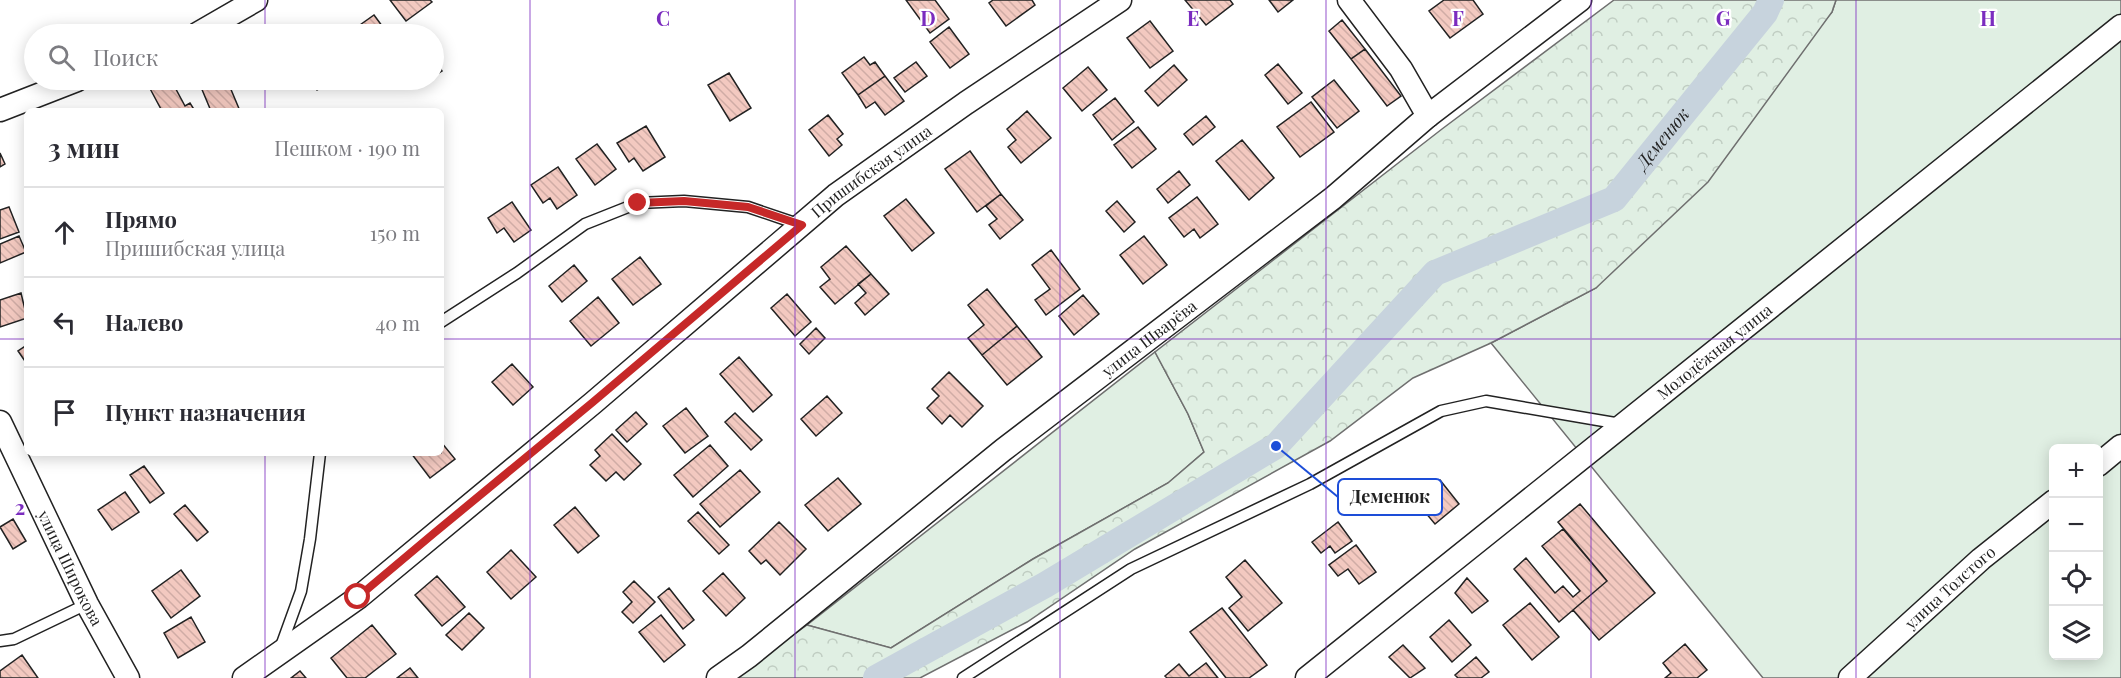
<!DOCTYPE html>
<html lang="ru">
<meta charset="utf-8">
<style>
body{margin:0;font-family:"Playfair Display",serif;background:#f2f2f3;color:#2b2b33}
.controls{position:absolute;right:18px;bottom:18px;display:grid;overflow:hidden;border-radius:9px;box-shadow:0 3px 15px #0003}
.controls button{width:54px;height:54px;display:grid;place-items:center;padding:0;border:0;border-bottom:2px solid #e1e1e2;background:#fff;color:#2b2b33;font:30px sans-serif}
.stop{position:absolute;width:18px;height:18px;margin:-14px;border:4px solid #c62828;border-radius:50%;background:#fff}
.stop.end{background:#c62828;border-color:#fff;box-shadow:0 2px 6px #0008}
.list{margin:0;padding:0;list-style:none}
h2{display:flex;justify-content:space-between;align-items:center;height:78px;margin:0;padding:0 24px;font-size:26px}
h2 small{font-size:20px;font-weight:400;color:#7c7c81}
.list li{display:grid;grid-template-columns:39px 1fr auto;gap:18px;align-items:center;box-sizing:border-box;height:90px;padding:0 24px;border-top:2px solid #e1e1e2}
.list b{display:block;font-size:22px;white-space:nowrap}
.list p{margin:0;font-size:20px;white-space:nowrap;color:#7c7c81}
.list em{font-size:20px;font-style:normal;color:#7c7c81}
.icon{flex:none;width:33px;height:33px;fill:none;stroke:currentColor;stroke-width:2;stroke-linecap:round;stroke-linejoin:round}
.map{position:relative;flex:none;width:2121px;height:678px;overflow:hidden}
.search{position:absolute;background:#fff;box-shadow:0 3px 15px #0003;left:24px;top:24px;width:420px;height:66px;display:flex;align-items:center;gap:15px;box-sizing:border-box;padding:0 21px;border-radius:33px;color:#7c7c81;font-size:22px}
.panel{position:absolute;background:#fff;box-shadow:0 3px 15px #0003;left:24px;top:108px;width:420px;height:348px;border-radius:9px}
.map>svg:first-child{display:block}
</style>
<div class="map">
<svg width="2121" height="678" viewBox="0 0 2121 678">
<defs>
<pattern id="forest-crowns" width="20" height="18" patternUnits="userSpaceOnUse" patternTransform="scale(1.5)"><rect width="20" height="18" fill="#e0efe3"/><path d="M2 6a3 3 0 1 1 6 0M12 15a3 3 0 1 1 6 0" fill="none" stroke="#c0cdc2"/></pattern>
<pattern id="building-back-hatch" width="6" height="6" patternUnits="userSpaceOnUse" patternTransform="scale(1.5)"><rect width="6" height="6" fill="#f3c9c0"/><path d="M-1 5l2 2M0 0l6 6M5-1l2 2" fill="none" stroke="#d0aca5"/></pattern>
</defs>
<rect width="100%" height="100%" fill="#fff"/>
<path fill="#e0efe3" stroke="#6f6f6f" stroke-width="1.5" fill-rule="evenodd" d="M 1836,0 L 2121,0 L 2121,678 L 1763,678 L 1491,343 L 1596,288 L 1832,12 ZM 2054,448 L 2098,448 L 2098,656 L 2054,656 Z
M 1155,352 L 1188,414 L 1204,452 L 1168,483 L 1033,559 L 891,648 L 807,625 Z"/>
<path fill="url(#forest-crowns)" stroke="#6f6f6f" stroke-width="1.5" d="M 1614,0 L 1836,0 L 1832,12 L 1708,182 L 1596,288 L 1491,343 L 1413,378 L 1330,441 L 1135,549 L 1027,622 L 920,678 L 733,678 L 807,625 L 891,648 L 1033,559 L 1168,483 L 1204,452 L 1188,414 L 1155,352 L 1442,129 Z"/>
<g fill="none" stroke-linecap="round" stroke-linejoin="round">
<path stroke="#c7d3dd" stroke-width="26" id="s1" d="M 876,678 L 1045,585 L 1276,446 L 1435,273 L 1614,199 L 1765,13 L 1771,0"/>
</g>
<path fill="url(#building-back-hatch)" stroke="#222" stroke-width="1.5" d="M 390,0 L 430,0 L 432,2 L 406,21 Z
M 906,0 L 935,0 L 949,19 L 930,33 Z
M 993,0 L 1032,0 L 1035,5 L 1006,26 L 989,3 Z
M 1185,0 L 1230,0 L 1233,4 L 1206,25 Z
M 1269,0 L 1293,0 L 1278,12 Z
M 1444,0 L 1473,0 L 1483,14 L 1450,38 L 1429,11 Z
M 374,15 L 388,34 L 352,34 L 350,32 Z
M 1342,20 L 1365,49 L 1351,59 L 1329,31 Z
M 1150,21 L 1173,51 L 1150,68 L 1127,38 Z
M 409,27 L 415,34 L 398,34 Z
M 949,27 L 969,54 L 950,68 L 930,42 Z
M 1365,49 L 1401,96 L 1387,106 L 1351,59 Z
M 864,57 L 870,65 L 875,62 L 885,76 L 858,95 L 842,73 Z
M 434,58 L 442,71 L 434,76 Z
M 916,62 L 927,76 L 905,92 L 894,78 Z
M 1278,64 L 1302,93 L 1288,104 L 1265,75 Z
M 1174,65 L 1187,80 L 1158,106 L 1145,91 Z
M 1088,67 L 1107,90 L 1082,111 L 1063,88 Z
M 729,73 L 751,108 L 730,121 L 708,85 Z
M 885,76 L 904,101 L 885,115 L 875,102 L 866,108 L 858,95 Z
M 155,80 L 171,80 L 185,106 L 190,103 L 195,111 L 162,111 L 147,83 Z
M 198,80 L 227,80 L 240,111 L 211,111 Z
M 311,80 L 335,80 L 317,90 Z
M 1334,80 L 1359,111 L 1337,128 L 1312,97 Z
M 1115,98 L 1134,122 L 1112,140 L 1093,115 Z
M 1311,102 L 1334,132 L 1300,157 L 1277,127 Z
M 1027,111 L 1051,138 L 1021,163 L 1008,147 L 1016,140 L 1007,129 Z
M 828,115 L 843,134 L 837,139 L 842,145 L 829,156 L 809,130 Z
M 1206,116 L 1215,127 L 1193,145 L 1184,134 Z
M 646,126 L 665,157 L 643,171 L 634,158 L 629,162 L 617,143 Z
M 1138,127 L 1156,149 L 1132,168 L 1114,145 Z
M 1242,140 L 1274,178 L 1249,200 L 1216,161 Z
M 597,144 L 616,169 L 595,185 L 576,159 Z
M 970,151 L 1001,194 L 977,212 L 945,169 Z
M 0,153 L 5,164 L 0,167 Z
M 558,167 L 577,195 L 557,209 L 550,198 L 543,203 L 531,185 Z
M 1179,171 L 1190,185 L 1168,203 L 1157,189 Z
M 1001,194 L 1023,220 L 1000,239 L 989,225 L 997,219 L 986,206 Z
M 1197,197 L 1218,224 L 1200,238 L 1194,229 L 1184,237 L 1169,218 Z
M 906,199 L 934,233 L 912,251 L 884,216 Z
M 1117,201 L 1135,222 L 1124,232 L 1106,211 Z
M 512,202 L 531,230 L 514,242 L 504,228 L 497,233 L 488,218 Z
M 9,207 L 19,232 L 0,239 L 0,210 Z
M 19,236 L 26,252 L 0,263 L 0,244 Z
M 1144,236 L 1167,265 L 1143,284 L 1120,255 Z
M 846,246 L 871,274 L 835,304 L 820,287 L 830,279 L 821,267 Z
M 1051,250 L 1080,289 L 1046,315 L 1035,300 L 1050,289 L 1032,265 Z
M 640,257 L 661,284 L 633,305 L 612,279 Z
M 574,265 L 587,281 L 562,302 L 549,286 Z
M 871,274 L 889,294 L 865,315 L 855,303 L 866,293 L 858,284 Z
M 987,289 L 1017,326 L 982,355 L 968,338 L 984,325 L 968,305 Z
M 21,293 L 27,318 L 0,327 L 0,300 Z
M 787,294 L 811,322 L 795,336 L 771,308 Z
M 1083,295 L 1099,314 L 1074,335 L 1059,316 Z
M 598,297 L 619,323 L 591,346 L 570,321 Z
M 1017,326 L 1042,357 L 1007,385 L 982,355 Z
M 816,328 L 825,338 L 809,354 L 800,344 Z
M 27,345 L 27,364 L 18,351 Z
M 739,357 L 772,395 L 753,412 L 720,374 Z
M 512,364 L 533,387 L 513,405 L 492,382 Z
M 949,372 L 983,406 L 962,427 L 950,415 L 942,424 L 927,408 L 939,396 L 932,389 Z
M 827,396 L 842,413 L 816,436 L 801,419 Z
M 686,408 L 708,436 L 685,453 L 663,426 Z
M 636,412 L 647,424 L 627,442 L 616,430 Z
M 735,413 L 762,440 L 751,450 L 725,422 Z
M 612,434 L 641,464 L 624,480 L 616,472 L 606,481 L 590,465 L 600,456 L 595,450 Z
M 441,442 L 455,459 L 430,478 L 411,453 L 441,453 Z
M 710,445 L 728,466 L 693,497 L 674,475 Z
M 144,466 L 164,493 L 150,503 L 130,475 Z
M 740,470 L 760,492 L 720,527 L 700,504 Z
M 838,478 L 861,504 L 828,531 L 805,505 Z
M 1440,480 L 1459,504 L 1435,524 L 1415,500 Z
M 125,492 L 139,512 L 112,530 L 98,510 Z
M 1580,504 L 1655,593 L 1599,640 L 1573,610 L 1607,581 L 1558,522 Z
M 185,505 L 208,532 L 197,541 L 174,514 Z
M 575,507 L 599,536 L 578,553 L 554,525 Z
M 698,512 L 729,545 L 719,554 L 688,521 Z
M 13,519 L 26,541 L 13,549 L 0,527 Z
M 779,522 L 806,549 L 780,575 L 766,560 L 761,564 L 749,551 Z
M 1338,522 L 1352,541 L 1335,553 L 1330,546 L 1321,553 L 1312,542 Z
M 1563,529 L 1607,581 L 1559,622 L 1514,569 L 1526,558 L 1555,593 L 1563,586 L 1573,597 L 1580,591 L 1542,546 Z
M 1356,545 L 1376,572 L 1359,584 L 1348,569 L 1338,576 L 1329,565 Z
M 511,550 L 536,577 L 511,599 L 487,572 Z
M 1245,560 L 1282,603 L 1248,631 L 1229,608 L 1242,597 L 1226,577 Z
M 181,570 L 200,596 L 171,618 L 152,591 Z
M 723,573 L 745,598 L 726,616 L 703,591 Z
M 437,576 L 465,607 L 442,626 L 415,595 Z
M 1467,578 L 1488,601 L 1472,613 L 1455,593 Z
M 634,581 L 655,602 L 633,623 L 622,612 L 632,602 L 623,592 Z
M 669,588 L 694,620 L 683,629 L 658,597 Z
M 1530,603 L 1559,637 L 1532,660 L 1503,625 Z
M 1222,608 L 1267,665 L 1249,678 L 1226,678 L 1190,632 Z
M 469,613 L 484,628 L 462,650 L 446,635 Z
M 661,615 L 685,645 L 664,662 L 639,632 Z
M 191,617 L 205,642 L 178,658 L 164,633 Z
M 1449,620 L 1471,645 L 1452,662 L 1430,637 Z
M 372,625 L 396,654 L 365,678 L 347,678 L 331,658 Z
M 1685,644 L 1707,670 L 1697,678 L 1665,678 L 1671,673 L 1663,663 Z
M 1403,645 L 1425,668 L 1410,678 L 1389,657 Z
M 22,655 L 38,678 L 0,678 L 0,671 Z
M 1476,657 L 1489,672 L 1481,678 L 1458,678 L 1455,675 Z
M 1206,663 L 1218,678 L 1167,678 L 1165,676 L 1179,664 L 1189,676 Z
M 410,668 L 418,678 L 397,678 Z
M 300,671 L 306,678 L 291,678 Z"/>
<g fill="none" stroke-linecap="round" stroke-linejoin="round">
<defs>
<path id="service" d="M 441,322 L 517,273 L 585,224 L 638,203 L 684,201 L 748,207 L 801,225
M 0,641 L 14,639 L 87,604
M 280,649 L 301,591 L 310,539 L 320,453
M 963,678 L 1131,569 L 1310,484 L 1441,411 L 1486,401 L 1621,424"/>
<g id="minor">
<path d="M 1349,0 L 1401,69 L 1428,116"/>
<path d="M 197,34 L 256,0"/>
<path d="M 0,110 L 77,80"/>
<path id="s2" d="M 0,422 L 87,604 L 128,678"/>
<path d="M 2098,465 L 2121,446"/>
<path id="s3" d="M 244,678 L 359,597 L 593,403 L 836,195 L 966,103 L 1120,0"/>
<path id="s4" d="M 718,678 L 749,656 L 1003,450 L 1333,198 L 1428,116 L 1580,0"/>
<path id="s5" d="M 1307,678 L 2121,26"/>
<path id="s6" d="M 1850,678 L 1981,559 L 2054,501"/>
</g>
</defs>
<use href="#service" stroke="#222" stroke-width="13"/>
<use href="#minor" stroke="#222" stroke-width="25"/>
<use href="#service" stroke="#fff" stroke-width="10"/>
<use href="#minor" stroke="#fff" stroke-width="22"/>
</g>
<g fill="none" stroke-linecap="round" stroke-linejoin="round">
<path stroke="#c62828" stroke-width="8" d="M 358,597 L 433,534 L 593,402 L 802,225 L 748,207 L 684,201 L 638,203"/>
</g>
<path fill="none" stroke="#7b2cbf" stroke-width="1.5" stroke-opacity="0.55" d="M 265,0 L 265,34M 530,0 L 530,678M 795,0 L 795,678M 1060,0 L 1060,678M 1326,0 L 1326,678M 1591,0 L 1591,678M 1856,0 L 1856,678M 265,80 L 265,111M 0,339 L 27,339M 441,339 L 2121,339M 265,453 L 265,678"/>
<g text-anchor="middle" stroke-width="4.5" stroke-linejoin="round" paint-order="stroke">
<g font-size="16" fill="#222" stroke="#fff">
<text dy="6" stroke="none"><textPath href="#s3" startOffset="807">Пришибская улица</textPath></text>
<text dy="6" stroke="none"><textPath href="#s4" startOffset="549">улица Шварёва</textPath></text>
<text dy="6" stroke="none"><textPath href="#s5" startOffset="522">Молодёжная улица</textPath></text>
<text dy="6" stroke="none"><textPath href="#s2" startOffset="162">улица Широкова</textPath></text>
<text dy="6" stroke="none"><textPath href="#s6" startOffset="135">улица Толстого</textPath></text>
</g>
<g font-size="18" font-style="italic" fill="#222" stroke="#fff">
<text dy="6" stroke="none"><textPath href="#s1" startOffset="969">Деменюк</textPath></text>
</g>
</g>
<g font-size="20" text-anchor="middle" font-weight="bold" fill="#7b2cbf" stroke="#fff" stroke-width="4.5" stroke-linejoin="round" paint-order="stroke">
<text x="663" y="26">C</text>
<text x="928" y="26">D</text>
<text x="1193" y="26">E</text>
<text x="1458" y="26">F</text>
<text x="1723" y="26">G</text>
<text x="1988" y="26">H</text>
<text x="20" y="515">2</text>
</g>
<path fill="none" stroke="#1d4ed8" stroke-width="2" d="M1276 446L1338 497"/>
<circle fill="#1d4ed8" stroke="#fff" stroke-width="2" cx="1276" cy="446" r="6"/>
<rect fill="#fff" stroke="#1d4ed8" stroke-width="2" x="1338" y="479" width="104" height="36" rx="6"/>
<g font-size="18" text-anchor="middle" font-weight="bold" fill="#222">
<text x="1390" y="503">Деменюк</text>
</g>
</svg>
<div class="controls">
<button>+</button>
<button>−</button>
<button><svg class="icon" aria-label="locate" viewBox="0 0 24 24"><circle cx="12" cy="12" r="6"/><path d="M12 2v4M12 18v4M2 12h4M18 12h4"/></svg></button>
<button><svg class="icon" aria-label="layers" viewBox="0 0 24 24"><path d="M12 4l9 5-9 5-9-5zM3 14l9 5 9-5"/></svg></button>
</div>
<div class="stop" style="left:358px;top:597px"></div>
<div class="stop end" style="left:638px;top:203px"></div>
<div class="search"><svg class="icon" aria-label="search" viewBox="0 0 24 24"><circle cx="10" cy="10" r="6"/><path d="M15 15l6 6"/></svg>Поиск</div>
<section class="panel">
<h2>3 мин<small>Пешком · 190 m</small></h2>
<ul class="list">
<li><svg class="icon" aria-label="ahead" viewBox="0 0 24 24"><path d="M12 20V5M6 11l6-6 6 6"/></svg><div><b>Прямо</b><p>Пришибская улица</p></div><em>150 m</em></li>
<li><svg class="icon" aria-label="left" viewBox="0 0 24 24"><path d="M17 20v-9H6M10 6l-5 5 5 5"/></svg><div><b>Налево</b></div><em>40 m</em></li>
<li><svg class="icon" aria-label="arrive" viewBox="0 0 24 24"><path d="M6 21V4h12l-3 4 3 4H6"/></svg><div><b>Пункт назначения</b></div></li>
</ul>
</section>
</div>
